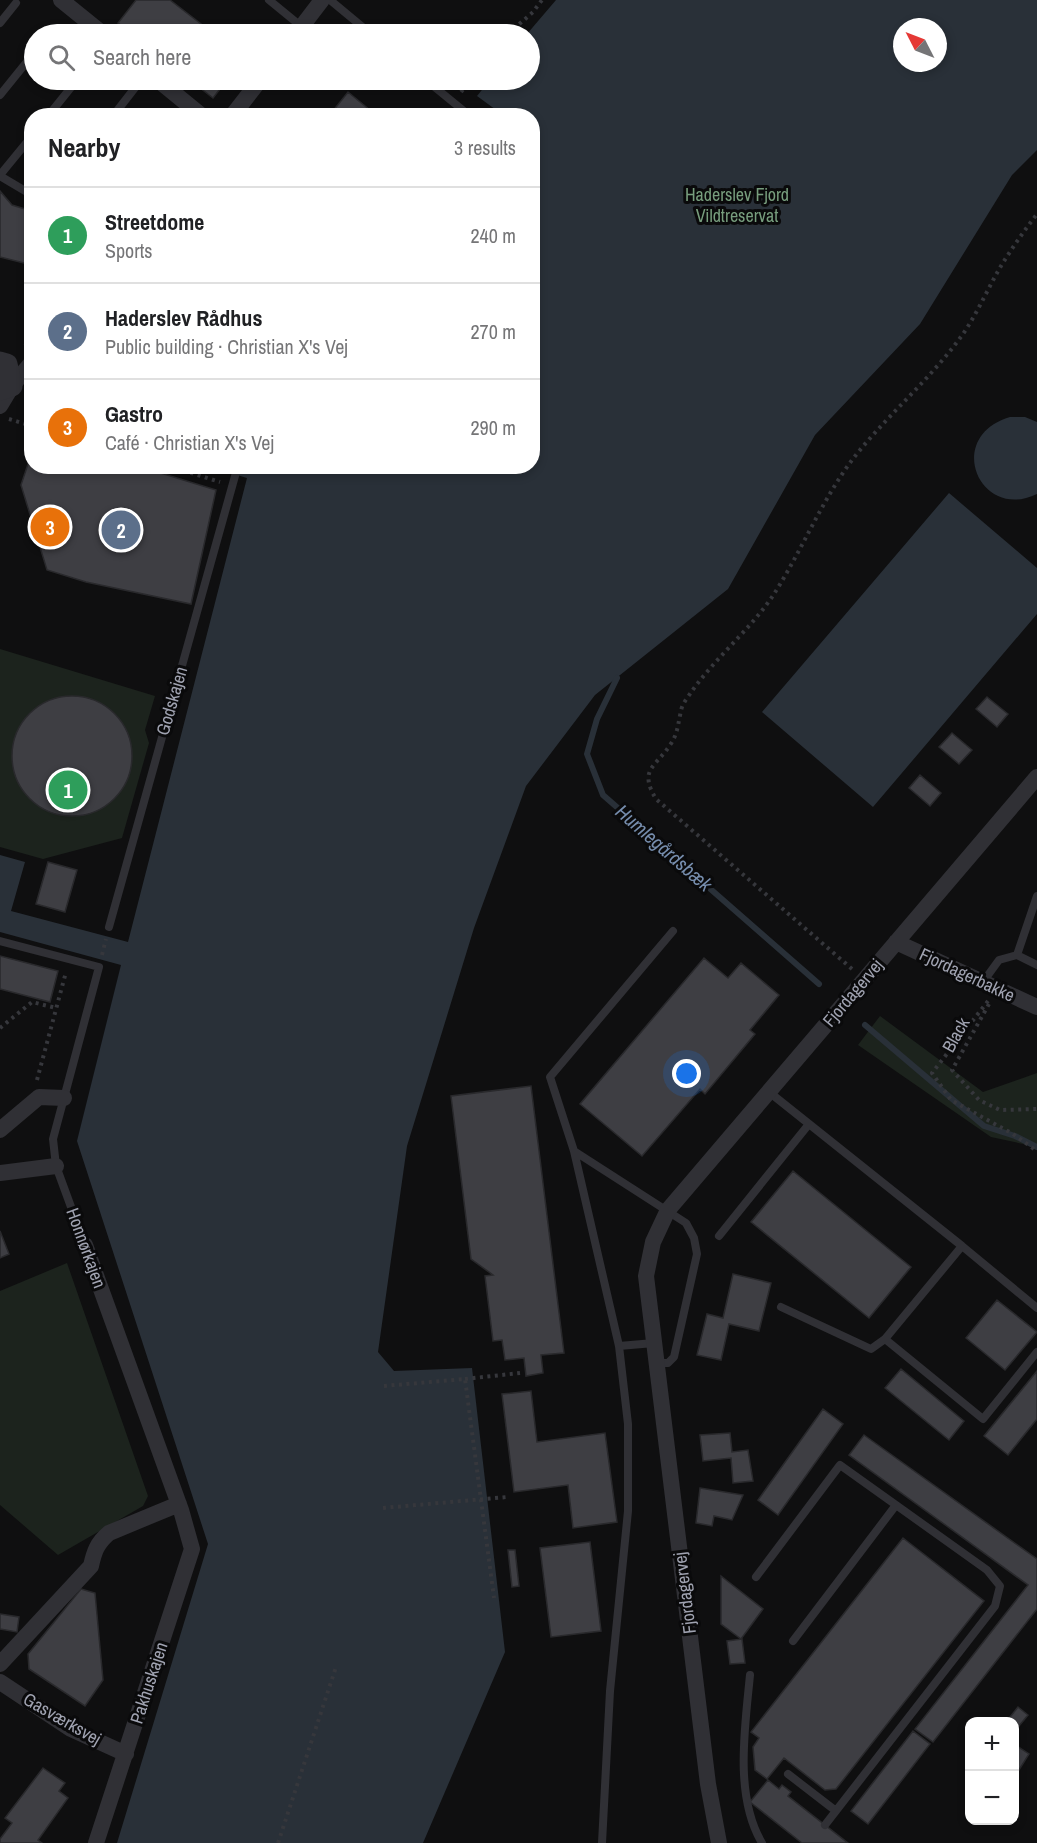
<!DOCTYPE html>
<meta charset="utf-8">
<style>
body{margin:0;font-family:"Archivo Narrow",sans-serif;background:#f6f6f6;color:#202124}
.controls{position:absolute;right:18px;bottom:18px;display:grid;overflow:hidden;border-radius:12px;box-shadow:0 3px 9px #0003}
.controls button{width:54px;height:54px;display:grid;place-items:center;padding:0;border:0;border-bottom:2px solid #e0e0e0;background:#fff;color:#202124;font:30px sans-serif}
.compass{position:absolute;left:893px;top:18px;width:54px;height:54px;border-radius:50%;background:#fff;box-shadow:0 3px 9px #0003;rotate:312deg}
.you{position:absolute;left:687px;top:1074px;width:21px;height:21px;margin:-15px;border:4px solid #fff;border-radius:50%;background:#1a73e8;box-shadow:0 0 0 9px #1a73e833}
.badge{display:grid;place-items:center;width:39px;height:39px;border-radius:50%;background:#d93025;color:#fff;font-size:20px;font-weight:700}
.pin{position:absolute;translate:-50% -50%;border:3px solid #fff;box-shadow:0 2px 6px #0006}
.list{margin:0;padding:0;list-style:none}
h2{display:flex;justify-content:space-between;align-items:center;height:78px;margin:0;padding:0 24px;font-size:26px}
h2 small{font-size:20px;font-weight:400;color:#757577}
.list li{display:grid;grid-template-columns:39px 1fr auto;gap:18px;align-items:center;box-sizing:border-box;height:96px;padding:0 24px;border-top:2px solid #e0e0e0}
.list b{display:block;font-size:22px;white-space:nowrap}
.list p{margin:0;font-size:20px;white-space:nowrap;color:#757577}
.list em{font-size:20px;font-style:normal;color:#757577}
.icon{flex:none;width:33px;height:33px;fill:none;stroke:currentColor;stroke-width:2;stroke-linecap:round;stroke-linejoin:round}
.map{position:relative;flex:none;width:1037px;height:1843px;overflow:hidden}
.search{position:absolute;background:#fff;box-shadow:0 3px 9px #0003;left:24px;top:24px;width:516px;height:66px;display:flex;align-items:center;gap:15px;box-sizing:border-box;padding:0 21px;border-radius:33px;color:#757577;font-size:22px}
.panel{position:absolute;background:#fff;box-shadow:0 3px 9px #0003;left:24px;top:108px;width:516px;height:366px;border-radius:24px}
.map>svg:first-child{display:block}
</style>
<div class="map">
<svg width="1037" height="1843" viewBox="0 0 1037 1843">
<rect width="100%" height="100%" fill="#0f0f10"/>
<path fill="#1c231d" d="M 0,649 L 155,696 L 145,730 L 149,743 L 122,838 L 43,859 L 0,847 Z
M 880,1016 L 983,1092 L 1037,1073 L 1037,1147 L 991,1137 L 858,1045 Z
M 67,1263 L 148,1496 L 143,1506 L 58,1555 L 0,1505 L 0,1291 Z"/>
<path fill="#293038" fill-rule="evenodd" d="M 556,0 L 1037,0 L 1037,150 L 1012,175 L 920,324 L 815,435 L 728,589 L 595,695 L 526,786 L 474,928 L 407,1146 L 378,1352 L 394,1371 L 472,1368 L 505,1652 L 423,1843 L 117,1843 L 208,1544 L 77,1141 L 121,965 L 0,932 L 0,855 L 25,862 L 11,911 L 128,942 L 247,478 L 211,467 L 532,466 L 532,116 L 503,115 L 477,96 L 490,80 L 530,80 L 530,34 L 527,34 ZM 902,27 L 938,27 L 938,63 L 902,63 Z
M 1010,417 L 1025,417 L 1037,422 L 1037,494 C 980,522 943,437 1010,417 Z
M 949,493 L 1037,568 L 1037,614 L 873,807 L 762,712 Z"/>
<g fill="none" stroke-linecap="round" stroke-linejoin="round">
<path stroke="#293038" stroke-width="6" d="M 617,678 L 597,719 L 587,754 L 603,795 L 819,984
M 865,1025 L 984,1126 L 1015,1136 L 1037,1147"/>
</g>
<path fill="#3e3e43" stroke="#29292c" stroke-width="1.5" d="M 136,0 L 170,0 L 214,34 L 133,34 L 118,23 Z
M 190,80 L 227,80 L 213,98 Z
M 348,92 L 377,116 L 329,116 Z
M 0,191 L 12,205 L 32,211 L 32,265 L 0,257 Z
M 32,452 L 32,466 L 138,466 L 216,490 L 191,604 L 86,582 L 47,570 L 21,485 Z
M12 756a60 60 0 1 1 120 0a60 60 0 1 1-120 0Z
M 987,697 L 1008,714 L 997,727 L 976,709 Z
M 952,733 L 972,750 L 959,764 L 939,747 Z
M 920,775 L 941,793 L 930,806 L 909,788 Z
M 48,862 L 77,870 L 65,912 L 36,904 Z
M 0,956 L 58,971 L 50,1002 L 0,989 Z
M 704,958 L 728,978 L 741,963 L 779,995 L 750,1030 L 755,1034 L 705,1094 L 700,1089 L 642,1156 L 580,1104 Z
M 531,1086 L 564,1353 L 541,1355 L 543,1373 L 526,1376 L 524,1358 L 505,1360 L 502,1340 L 493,1341 L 485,1276 L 493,1275 L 471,1259 L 451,1096 Z
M 793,1171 L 911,1267 L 869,1318 L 751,1222 Z
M 0,1231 L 9,1254 L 0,1258 Z
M 733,1274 L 771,1283 L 759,1331 L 729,1324 L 721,1360 L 697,1355 L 707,1314 L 723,1318 Z
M 997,1300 L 1037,1332 L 1005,1370 L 966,1338 Z
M 901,1369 L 964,1421 L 949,1440 L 885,1388 Z
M 1037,1371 L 1037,1419 L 1008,1455 L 984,1436 Z
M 531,1391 L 537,1442 L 605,1433 L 617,1522 L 573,1528 L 568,1485 L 514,1492 L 502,1394 Z
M 823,1409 L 843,1424 L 778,1515 L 758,1500 Z
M 730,1433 L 732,1452 L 748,1450 L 753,1481 L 733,1483 L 731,1458 L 703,1461 L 700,1435 Z
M 864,1435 L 1037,1559 L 1037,1609 L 933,1742 L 915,1729 L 1028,1585 L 849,1455 Z
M 700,1488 L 743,1495 L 732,1520 L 714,1516 L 712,1526 L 696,1523 Z
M 903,1538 L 984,1601 L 836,1789 L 825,1790 L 784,1758 L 767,1779 L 755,1770 L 753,1747 L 759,1738 L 751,1732 Z
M 590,1542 L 601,1631 L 551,1637 L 540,1548 Z
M 508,1550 L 515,1550 L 519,1586 L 512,1587 Z
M 721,1576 L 763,1609 L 741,1639 L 721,1624 Z
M 81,1589 L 95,1593 L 103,1680 L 85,1706 L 29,1669 L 28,1654 Z
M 0,1614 L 19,1617 L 17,1632 L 0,1629 Z
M 742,1639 L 745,1663 L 730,1664 L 727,1641 Z
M 1018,1707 L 1028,1715 L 1014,1732 L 1014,1722 L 1006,1722 Z
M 913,1731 L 930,1744 L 868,1824 L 851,1811 Z
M 1014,1744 L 1029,1754 L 1019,1770 L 1014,1767 Z
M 43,1768 L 65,1783 L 59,1791 L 68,1798 L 38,1840 L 42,1843 L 0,1843 L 0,1839 L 12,1823 L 5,1818 Z
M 768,1780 L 779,1789 L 782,1785 L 791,1792 L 788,1796 L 848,1843 L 802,1843 L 750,1802 Z"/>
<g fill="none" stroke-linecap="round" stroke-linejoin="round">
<path stroke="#36373c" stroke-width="4" stroke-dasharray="3 4.5" stroke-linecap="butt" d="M 508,34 L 533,12 L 542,0
M 461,92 L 471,80
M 25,346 L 32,339
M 9,419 L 32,426
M 169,466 L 220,482
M 102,955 L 106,939
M 852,969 L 656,799 C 638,769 656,767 670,745 C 678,734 678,723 681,711 C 682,704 688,697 692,691 C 717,656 751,629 774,594 C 802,550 821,502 852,460 C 886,416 931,379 963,334 C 978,312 988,288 1001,266 C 1012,248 1024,231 1037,214
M 988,1001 L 932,1073 L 951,1100 L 1013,1134 L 1037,1151
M 989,1004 L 952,1070 L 979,1100 L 1000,1110 L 1037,1109
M 0,1028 L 32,1002 L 56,1008
M 37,1080 L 66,972
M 465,1379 L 520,1373
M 384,1386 L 465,1379 L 494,1598
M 383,1508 L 507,1497
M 278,1843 L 336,1667"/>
<path stroke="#303035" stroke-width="8" d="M 269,0 L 302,27
M 330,0 L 371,34
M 0,23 L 16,3
M 426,80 L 470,116
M 0,95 L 34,53
M 48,116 L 77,80
M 113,116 L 141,80
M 0,175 L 32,136
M 0,176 L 32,195
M 109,927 L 235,476
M 0,941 L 99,967 L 53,1139 L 56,1166 L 85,1245
M 1017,955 L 1037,896
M 983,982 L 999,960 L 1017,955 L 1037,965
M 769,1092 L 962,1246 L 885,1339 L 871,1349 L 781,1307
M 574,1151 L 619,1346
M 719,1236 L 809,1124
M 962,1246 L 1037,1308
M 885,1339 L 983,1419 L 1037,1352
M 657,1363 L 668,1363 L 674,1357 L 697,1254 L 694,1238 L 686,1223 L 574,1151 L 550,1077 L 673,931
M 756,1577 L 840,1465 L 987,1570 L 1000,1586 L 995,1606 L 825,1825
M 793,1641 L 896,1505
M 750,1675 C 745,1727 734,1796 762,1843
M 788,1774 L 836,1811
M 602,1843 L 610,1691 L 628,1511 L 628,1424 L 619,1346 L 654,1343"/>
<path stroke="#303035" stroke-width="16" d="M 61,0 L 103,34
M 296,34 L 322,0
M 158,80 L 202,116
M 232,116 L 260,80
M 0,406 L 12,386 L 32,362
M 896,942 L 1037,1007
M 0,1130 L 39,1097 L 64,1098
M 0,1173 L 56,1166
M 85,1245 L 181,1510 L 192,1549 L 96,1843
M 0,1664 L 91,1566 C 94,1552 97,1543 109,1533 L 179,1504
M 0,1682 L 71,1729 L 126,1754
M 719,1843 L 708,1784 L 646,1276 L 653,1242 L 668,1210 L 1037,777"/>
<path stroke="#303035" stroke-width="21" d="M 0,362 L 7,364 L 12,386 L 0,390"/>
</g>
<g text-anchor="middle" stroke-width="6" stroke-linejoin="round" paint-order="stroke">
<g font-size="18" fill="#779d7d" stroke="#0a0a0b">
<text x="737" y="201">Haderslev Fjord<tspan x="737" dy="21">Vildtreservat</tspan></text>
</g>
<g font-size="18" fill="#a0a3b1" stroke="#0a0a0b">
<text transform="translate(172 701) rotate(-74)" y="6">Godskajen</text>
<text transform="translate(967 975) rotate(25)" y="6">Fjordagerbakke</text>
<text transform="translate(853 993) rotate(-50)" y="6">Fjordagervej</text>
<text transform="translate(956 1035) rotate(-61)" y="6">Black</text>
<text transform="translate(86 1248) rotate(70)" y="6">Honnørkajen</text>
<text transform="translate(685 1593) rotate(-97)" y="6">Fjordagervej</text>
<text transform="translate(149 1683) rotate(-72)" y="6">Pakhuskajen</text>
<text transform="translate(62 1719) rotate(30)" y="6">Gasværksvej</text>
</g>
<g font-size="20" font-style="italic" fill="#768dad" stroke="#0a0a0b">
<text transform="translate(664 848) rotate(41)" y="7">Humlegårdsbæk</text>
</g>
</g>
</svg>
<div class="controls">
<button>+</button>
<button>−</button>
</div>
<svg class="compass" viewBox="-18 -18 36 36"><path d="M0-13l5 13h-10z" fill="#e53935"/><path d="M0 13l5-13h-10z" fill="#757577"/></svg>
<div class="you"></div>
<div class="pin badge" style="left:68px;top:790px;background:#2e9e5b">1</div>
<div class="pin badge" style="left:121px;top:530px;background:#5c6f8a">2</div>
<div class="pin badge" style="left:50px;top:527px;background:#e8710a">3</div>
<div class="search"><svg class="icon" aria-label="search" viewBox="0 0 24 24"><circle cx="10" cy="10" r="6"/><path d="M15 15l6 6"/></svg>Search here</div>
<section class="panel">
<h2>Nearby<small>3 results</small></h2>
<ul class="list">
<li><span class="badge" style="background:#2e9e5b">1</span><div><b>Streetdome</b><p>Sports</p></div><em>240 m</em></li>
<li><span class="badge" style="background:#5c6f8a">2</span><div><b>Haderslev Rådhus</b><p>Public building · Christian X's Vej</p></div><em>270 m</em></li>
<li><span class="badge" style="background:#e8710a">3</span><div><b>Gastro</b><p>Café · Christian X's Vej</p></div><em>290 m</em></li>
</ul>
</section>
</div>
